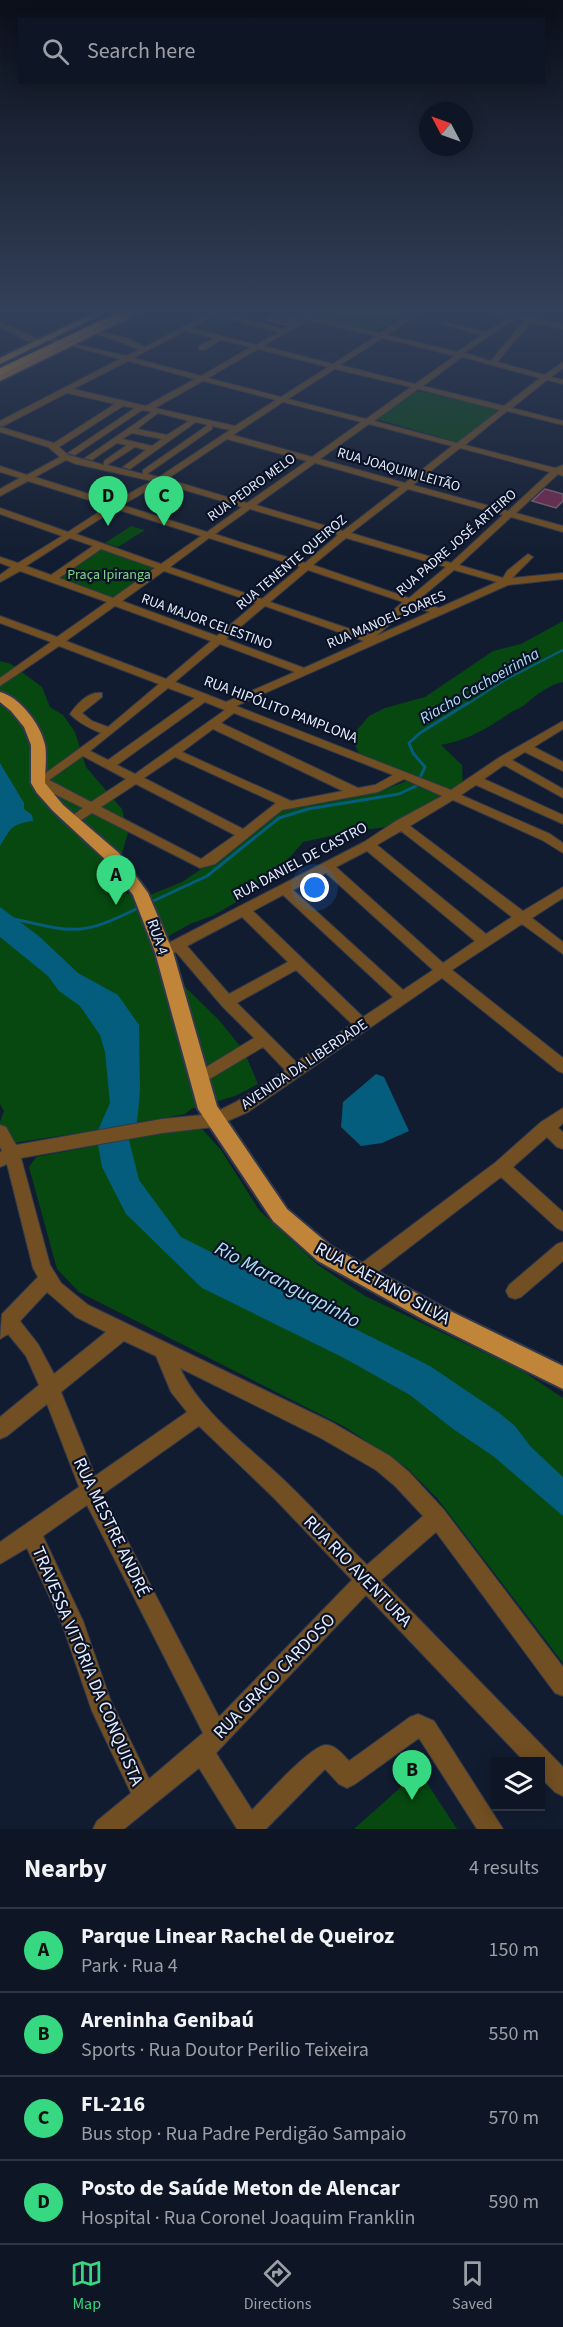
<!DOCTYPE html>
<meta charset="utf-8">
<style>
body{margin:0;font-family:"Source Sans 3",sans-serif;background:#171e2c;color:#f1f3f6}
.controls{position:absolute;right:18px;bottom:18px;display:grid;overflow:hidden;border-radius:0px;box-shadow:0 3px 15px #0003}
.controls button{width:54px;height:54px;display:grid;place-items:center;padding:0;border:0;border-bottom:2px solid #2e3441;background:#0e1524;color:#f1f3f6;font:30px sans-serif}
.compass{position:absolute;left:419px;top:102px;width:54px;height:54px;border-radius:50%;background:#0e1524;box-shadow:0 3px 15px #0003;rotate:311deg}
.you{position:absolute;left:315px;top:888px;width:21px;height:21px;margin:-15px;border:4px solid #fff;border-radius:50%;background:#1a73e8;box-shadow:0 0 0 9px #1a73e833}
.badge{display:grid;place-items:center;width:39px;height:39px;border-radius:50%;background:#36d881;color:#111;font-size:20px;font-weight:700}
.pin{position:absolute;translate:-50% -50px;filter:drop-shadow(0 2px 3px #0008)}
.pin::after{content:'';position:absolute;top:32px;width:21px;height:18px;background:inherit;clip-path:polygon(0 0,100% 0,50% 100%)}
.list{margin:0;padding:0;list-style:none}
h2{display:flex;justify-content:space-between;align-items:center;height:78px;margin:0;padding:0 24px;font-size:26px}
h2 small{font-size:20px;font-weight:400;color:#9b9fa6}
.list li{display:grid;grid-template-columns:39px 1fr auto;gap:18px;align-items:center;box-sizing:border-box;height:84px;padding:0 24px;border-top:2px solid #2e3441}
.list b{display:block;font-size:22px;white-space:nowrap}
.list p{margin:0;font-size:20px;white-space:nowrap;color:#9b9fa6}
.list em{font-size:20px;font-style:normal;color:#9b9fa6}
.icon{flex:none;width:33px;height:33px;fill:none;stroke:currentColor;stroke-width:2;stroke-linecap:round;stroke-linejoin:round}
.map{position:relative;flex:none;width:563px;height:1829px;overflow:hidden}
.search{position:absolute;background:#0e1524;box-shadow:0 3px 15px #0003;left:18px;right:18px;top:18px;height:66px;display:flex;align-items:center;gap:15px;box-sizing:border-box;padding:0 21px;border-radius:0px;color:#9b9fa6;font-size:22px}
.sheet{height:414px;background:#0e1524}
nav{display:flex;justify-content:space-around;align-items:center;box-sizing:border-box;height:84px;border-top:2px solid #2e3441;background:#0e1524;font-size:16px;color:#9b9fa6}
nav a{display:grid;justify-items:center;gap:3px}
nav .on{color:#36d881}
.map>svg:first-child{display:block}
</style>
<div class="map">
<svg width="563" height="1829" viewBox="0 0 563 1829">
<rect width="100%" height="100%" fill="#121c30"/>
<path fill="#064810" d="M 329,309 L 405,309 L 410,310 L 375,331 L 314,318 Z
M 420,391 L 496,409 L 498,411 L 461,441 L 457,442 L 376,419 L 414,392 Z
M 131,526 L 145,530 L 118,547 L 105,543 Z
M 102,549 L 105,549 L 156,568 L 113,598 L 62,579 L 62,576 Z
M 563,621 L 563,682 C 546,686 536,696 523,706 C 519,709 514,710 510,713 C 487,728 469,740 441,745 L 462,765 L 463,787 L 455,794 L 359,753 L 355,745 L 357,730 L 369,716 L 385,708 L 425,697 L 493,651 L 521,644 Z
M 0,661 L 11,664 L 42,687 L 50,707 L 63,715 L 75,732 L 86,767 L 122,809 L 128,833 L 120,860 L 111,871 L 125,893 L 145,897 L 182,882 L 222,855 L 276,811 L 288,807 C 327,801 369,798 406,781 L 440,796 L 387,827 L 353,831 L 303,842 L 291,856 L 243,898 L 214,915 L 190,924 L 158,942 L 181,983 L 219,1020 L 244,1051 L 258,1084 L 235,1096 L 191,1109 L 185,1114 L 137,1123 L 138,1119 L 100,1125 L 98,1130 L 0,1145 L 0,1122 L 4,1111 L 0,1104 Z
M 193,1127 L 203,1130 L 221,1150 L 259,1210 L 318,1265 L 365,1296 L 521,1370 L 563,1398 L 563,1663 L 437,1498 L 407,1468 L 345,1427 L 79,1292 L 57,1269 L 29,1167 L 36,1157 Z
M 419,1771 L 457,1829 L 354,1829 Z"/>
<path fill="#045d7d" d="M 0,763 L 24,803 L 24,809 L 32,815 L 33,821 C 11,824 11,828 0,846 Z
M 0,907 L 40,937 L 78,973 L 118,995 L 139,1025 L 140,1090 L 137,1123 L 129,1140 L 139,1180 L 181,1237 L 225,1259 L 244,1265 L 321,1312 L 430,1366 L 498,1412 L 515,1426 L 531,1447 L 563,1477 L 563,1516 L 493,1456 L 453,1429 L 410,1395 L 344,1358 L 202,1288 L 126,1214 L 102,1167 L 98,1145 L 98,1130 L 110,1103 L 105,1052 L 100,1035 L 80,1006 L 59,991 L 48,976 L 0,937 Z
M 376,1074 L 384,1077 L 409,1131 L 382,1143 L 361,1146 L 341,1127 L 343,1102 Z"/>
<g fill="none" stroke-linecap="round" stroke-linejoin="round">
<path stroke="#045d7d" stroke-width="2" d="M 466,705 L 505,680 L 563,650"/>
<path stroke="#045d7d" stroke-width="3" d="M 149,903 L 207,876 L 279,818 L 308,809 L 399,794 L 416,786 L 425,767 L 413,753 L 409,743 L 420,733 L 468,703
M 14,919 C 76,933 82,936 140,907"/>
</g>
<path fill="#742a4d" stroke="#846571" stroke-width="1.5" d="M 285,309 L 312,309 L 287,325 L 266,320 Z
M 545,489 L 563,494 L 563,501 L 556,508 L 532,501 Z"/>
<g fill="none" stroke-linecap="round" stroke-linejoin="round">
<defs>
<path id="minor" d="M 218,309 L 226,309 L 220,313 L 284,329 L 319,309 L 327,309 L 314,317 L 380,333 L 418,309 L 426,309 L 387,335 L 457,352 L 482,335 L 439,323 L 442,321 L 486,332 L 509,317 L 481,309 L 493,309 L 563,325 L 563,329 L 531,322 L 497,362 L 545,375 L 563,362 L 563,368 L 551,377 L 563,380 L 563,384 L 547,380 L 512,408 L 563,421 L 563,425 L 507,411 L 465,445 L 555,468 L 563,465 L 563,476 L 558,474 L 516,513 L 563,526 L 563,532 L 511,517 L 459,565 L 503,578 L 507,571 L 528,554 L 533,557 L 512,578 L 563,573 L 563,579 L 508,585 L 236,706 L 451,790 L 500,757 L 563,721 L 563,729 L 534,747 L 563,762 L 563,771 L 525,752 L 512,760 L 563,789 L 563,798 L 504,765 L 484,779 L 563,815 L 563,824 L 476,785 L 461,795 L 550,834 L 563,843 L 563,853 L 542,840 L 453,800 L 410,826 L 523,911 L 563,887 L 563,898 L 532,918 L 563,942 L 563,954 L 522,924 L 452,970 L 563,1058 L 563,1073 L 558,1071 L 442,978 L 248,1112 L 214,1127 L 162,1133 L 21,1158 L 50,1265 L 61,1283 L 88,1305 L 333,1423 L 390,1456 L 409,1472 L 444,1510 L 563,1667 L 563,1696 L 555,1693 L 436,1532 L 381,1580 L 563,1767 L 563,1796 L 555,1792 L 540,1777 L 540,1762 L 525,1762 L 366,1595 L 216,1753 L 252,1810 C 265,1797 311,1745 326,1745 C 336,1745 342,1754 349,1761 L 410,1717 L 418,1714 L 434,1721 L 503,1829 L 477,1829 L 419,1738 L 355,1784 L 347,1788 L 339,1784 L 325,1769 L 266,1829 L 237,1829 L 199,1768 L 124,1829 L 93,1829 L 97,1821 L 131,1793 L 92,1711 L 62,1624 L 27,1548 L 0,1564 L 0,1542 L 79,1487 L 47,1404 L 7,1436 L 0,1439 L 0,1417 L 39,1385 L 26,1356 L 8,1334 L 0,1339 L 2,1314 L 38,1277 L 33,1268 L 7,1164 L 0,1167 L 0,1152 L 2,1151 L 0,1147 L 0,1125 L 6,1127 L 16,1145 L 162,1119 L 212,1114 L 236,1102 L 285,1070 L 263,1047 L 203,1083 L 198,1085 L 193,1083 L 190,1079 L 193,1075 L 254,1038 L 222,1006 L 176,952 L 164,957 L 159,956 L 157,952 L 159,948 L 364,842 L 396,821 L 442,796 L 404,779 L 378,792 L 282,810 L 215,864 L 200,868 L 92,813 L 75,824 L 67,824 L 65,821 L 83,808 L 32,783 L 101,733 C 89,728 79,723 70,714 C 77,704 89,691 102,693 L 102,697 L 82,713 L 92,721 L 108,727 L 159,684 L 59,646 L 0,686 L 0,678 L 51,642 L 0,623 L 0,616 L 57,637 L 107,602 L 20,571 L 0,582 L 0,575 L 11,567 L 0,563 L 0,557 L 18,563 L 62,536 L 0,514 L 0,508 L 68,532 L 108,506 L 28,481 L 0,496 L 0,489 L 20,478 L 0,472 L 0,466 L 27,475 L 60,457 L 48,447 L 0,432 L 0,427 L 54,443 L 115,404 L 67,393 L 3,426 L 0,426 L 0,421 L 120,359 L 46,339 L 46,337 L 126,356 L 139,350 L 121,342 L 84,330 L 87,328 L 127,338 L 145,347 ZM 214,316 L 279,332 L 256,345 L 191,328 ZM 515,318 L 525,320 L 491,361 L 464,353 ZM 309,320 L 376,336 L 333,364 L 263,346 ZM 185,331 L 214,338 L 199,346 L 199,350 L 205,350 L 221,340 L 251,347 L 201,376 L 133,358 ZM 383,338 L 455,356 L 415,384 L 340,365 ZM 258,349 L 328,367 L 281,397 L 208,378 ZM 462,357 L 540,378 L 504,406 L 423,386 ZM 128,361 L 195,379 L 146,406 L 73,389 ZM 335,369 L 411,387 L 366,419 L 288,399 ZM 203,381 L 276,400 L 235,426 L 155,408 ZM 418,389 L 500,410 L 457,443 L 374,421 ZM 283,402 L 361,422 L 312,457 L 233,435 ZM 123,406 L 135,408 L 68,453 L 75,455 L 142,410 L 152,412 L 85,458 L 92,460 L 117,443 L 127,445 L 104,461 L 104,465 L 68,455 L 59,447 ZM 158,413 L 189,421 L 167,435 L 137,429 ZM 196,422 L 208,425 L 143,470 L 143,474 L 107,465 L 135,447 L 146,450 L 123,467 L 130,469 ZM 369,424 L 452,446 L 405,483 L 320,459 ZM 212,426 L 230,430 L 159,477 L 147,474 L 212,429 ZM 132,433 L 162,439 L 152,446 L 122,439 ZM 227,439 L 307,461 L 247,503 L 167,479 ZM 460,448 L 550,472 L 508,511 L 413,485 ZM 66,460 L 76,464 L 152,481 L 114,502 L 35,477 ZM 315,463 L 400,487 L 343,531 L 256,505 ZM 161,483 L 242,507 L 207,532 L 122,505 ZM 408,489 L 503,515 L 451,563 L 351,533 ZM 116,509 L 201,536 L 161,564 L 76,534 ZM 250,509 L 338,535 L 305,563 L 215,534 ZM 70,538 L 93,546 L 51,575 L 26,566 ZM 209,538 L 300,567 L 262,599 L 170,567 ZM 346,538 L 446,567 L 409,598 L 313,565 ZM 101,549 L 155,568 L 113,598 L 59,578 ZM 308,570 L 403,602 L 365,634 L 270,602 ZM 454,570 L 497,582 L 439,608 L 417,601 ZM 164,571 L 256,603 L 217,636 L 122,601 ZM 115,606 L 211,641 L 166,679 L 66,641 ZM 265,606 L 364,641 L 304,668 L 226,639 ZM 412,606 L 430,612 L 376,636 ZM 220,644 L 295,672 L 226,702 L 175,682 ZM 168,688 L 195,698 L 108,760 L 90,751 ZM 205,702 L 225,710 L 135,774 L 117,765 ZM 234,713 L 393,775 L 375,785 L 358,788 L 221,723 ZM 213,729 L 343,791 L 291,801 L 182,752 ZM 83,756 L 126,779 L 91,802 L 49,780 ZM 175,757 L 276,803 L 243,829 L 144,778 ZM 136,784 L 235,835 L 201,859 L 101,807 ZM 401,831 L 512,917 L 486,934 L 377,845 ZM 367,851 L 475,941 L 443,963 L 336,867 ZM 326,873 L 433,970 L 403,990 L 293,890 ZM 283,895 L 393,997 L 363,1017 L 253,911 ZM 242,917 L 288,962 L 229,994 L 187,946 ZM 296,970 L 352,1024 L 296,1062 L 237,1003 ZM 47,1292 L 76,1317 L 106,1332 L 54,1374 L 38,1344 L 20,1321 ZM 124,1341 L 156,1356 L 171,1392 L 187,1412 L 95,1476 L 61,1392 ZM 180,1368 L 319,1437 L 376,1470 L 395,1486 L 423,1516 L 367,1565 C 340,1538 314,1509 286,1482 C 252,1449 200,1412 180,1368 ZM 199,1426 L 274,1498 L 352,1580 L 219,1717 L 103,1494 ZM 87,1505 L 203,1733 L 149,1779 L 110,1699 L 83,1621 L 43,1536 Z
M 0,322 L 41,341 L 42,343 L 35,345 L 0,327 Z
M 563,1108 L 563,1123 L 558,1128 L 563,1132 L 563,1149 L 557,1147 L 547,1137 L 513,1167 L 563,1212 L 563,1231 L 557,1228 L 501,1177 L 367,1280 L 361,1282 L 355,1280 L 352,1274 L 355,1268 L 496,1162 L 541,1122 Z
M 563,1242 L 563,1261 L 521,1297 L 515,1299 L 509,1297 L 506,1291 L 509,1285 L 557,1244 Z"/>
<path id="major" d="M 102,309 L 113,309 L 0,364 L 0,358 Z
M 136,309 L 147,309 L 0,381 L 0,374 Z
M 0,692 C 20,697 41,725 45,745 C 47,756 45,771 45,783 L 63,805 L 119,853 L 148,893 L 173,952 L 217,1106 L 287,1209 L 332,1247 L 442,1307 L 563,1366 L 563,1389 L 426,1321 L 318,1261 L 273,1221 L 198,1109 L 155,952 L 133,895 L 107,861 L 53,811 L 37,793 L 31,783 L 31,745 L 24,727 L 11,711 L 0,702 Z"/>
<path id="highway" d="M 125,309 L 136,309 L 0,375 L 0,368 Z"/>
</defs>
<use href="#minor" stroke="#30394d" stroke-width="2"/>
<use href="#major" stroke="#30394d" stroke-width="4"/>
<use href="#highway" stroke="#30394d" stroke-width="3"/>
<use href="#minor" fill="#724f22" fill-rule="evenodd"/>
<use href="#major" fill="#c08538" fill-rule="evenodd"/>
<use href="#highway" fill="#e09939" fill-rule="evenodd"/>
</g>
<linearGradient id="sky" x2="0" y2="1"><stop stop-color="#0a0f1a"/><stop offset="0.55" stop-color="#334059"/><stop offset="1" stop-color="#334059" stop-opacity="0"/></linearGradient>
<rect width="563" height="565" fill="url(#sky)"/>
<g text-anchor="middle" stroke-width="4.5" stroke-linejoin="round" paint-order="stroke">
<g font-size="14" fill="#e6edfc" stroke="#091226">
<text transform="translate(399 469) rotate(16)" y="5">RUA JOAQUIM LEITÃO</text>
<text transform="translate(251 487) rotate(-36)" y="5">RUA PEDRO MELO</text>
<text transform="translate(456 542) rotate(-41)" y="5">RUA PADRE JOSÉ ARTEIRO</text>
<text transform="translate(291 562) rotate(-40)" y="5">RUA TENENTE QUEIROZ</text>
<text transform="translate(386 619) rotate(-23)" y="5">RUA MANOEL SOARES</text>
<text transform="translate(207 621) rotate(20)" y="5">RUA MAJOR CELESTINO</text>
</g>
<g font-size="14" fill="#83d785" stroke="#091226">
<text x="109" y="579">Praça Ipiranga</text>
</g>
<g font-size="15" fill="#e6edfc" stroke="#091226">
<text transform="translate(281 709) rotate(21)" y="5">RUA HIPÓLITO PAMPLONA</text>
<text transform="translate(300 861) rotate(-28)" y="5">RUA DANIEL DE CASTRO</text>
<text transform="translate(158 937) rotate(71)" y="5">RUA 4</text>
<text transform="translate(304 1064) rotate(-34)" y="5">AVENIDA DA LIBERDADE</text>
</g>
<g font-size="16" font-style="italic" fill="#afdcf3" stroke="#091226">
<text transform="translate(479 685) rotate(-30)" y="6">Riacho Cachoeirinha</text>
</g>
<g font-size="18" fill="#e6edfc" stroke="#091226">
<text transform="translate(383 1283) rotate(29)" y="6">RUA CAETANO SILVA</text>
<text transform="translate(112 1527) rotate(64)" y="6">RUA MESTRE ANDRÉ</text>
<text transform="translate(358 1571) rotate(46)" y="6">RUA RIO AVENTURA</text>
<text transform="translate(88 1666) rotate(67)" y="6">TRAVESSA VITÓRIA DA CONQUISTA</text>
<text transform="translate(274 1676) rotate(-46)" y="6">RUA GRACO CARDOSO</text>
</g>
<g font-size="20" font-style="italic" fill="#afdcf3" stroke="#091226">
<text transform="translate(288 1284) rotate(28)" y="7">Rio Maranguapinho</text>
</g>
</g>
</svg>
<div class="controls">
<button><svg class="icon" aria-label="layers" viewBox="0 0 24 24"><path d="M12 4l9 5-9 5-9-5zM3 14l9 5 9-5"/></svg></button>
</div>
<svg class="compass" viewBox="-18 -18 36 36"><path d="M0-13l5 13h-10z" fill="#e53935"/><path d="M0 13l5-13h-10z" fill="#9b9fa6"/></svg>
<div class="you"></div>
<div class="pin badge" style="left:116px;top:905px">A</div>
<div class="pin badge" style="left:412px;top:1800px">B</div>
<div class="pin badge" style="left:164px;top:526px">C</div>
<div class="pin badge" style="left:108px;top:526px">D</div>
<div class="search"><svg class="icon" aria-label="search" viewBox="0 0 24 24"><circle cx="10" cy="10" r="6"/><path d="M15 15l6 6"/></svg>Search here</div>
</div>
<section class="sheet">
<h2>Nearby<small>4 results</small></h2>
<ul class="list">
<li><span class="badge">A</span><div><b>Parque Linear Rachel de Queiroz</b><p>Park · Rua 4</p></div><em>150 m</em></li>
<li><span class="badge">B</span><div><b>Areninha Genibaú</b><p>Sports · Rua Doutor Perilio Teixeira</p></div><em>550 m</em></li>
<li><span class="badge">C</span><div><b>FL-216</b><p>Bus stop · Rua Padre Perdigão Sampaio</p></div><em>570 m</em></li>
<li><span class="badge">D</span><div><b>Posto de Saúde Meton de Alencar</b><p>Hospital · Rua Coronel Joaquim Franklin</p></div><em>590 m</em></li>
</ul>
</section>
<nav>
<a class="on"><svg class="icon" aria-label="map" viewBox="0 0 24 24"><path d="M3 6l6-2 6 2 6-2v14l-6 2-6-2-6 2zM9 4v14M15 6v14"/></svg>Map</a>
<a><svg class="icon" aria-label="directions" viewBox="0 0 24 24"><path d="M12 3l9 9-9 9-9-9zM9 14v-3h6M13 9l2 2-2 2"/></svg>Directions</a>
<a><svg class="icon" aria-label="saved" viewBox="0 0 24 24"><path d="M7 4h10v16l-5-4-5 4z"/></svg>Saved</a>
</nav>
